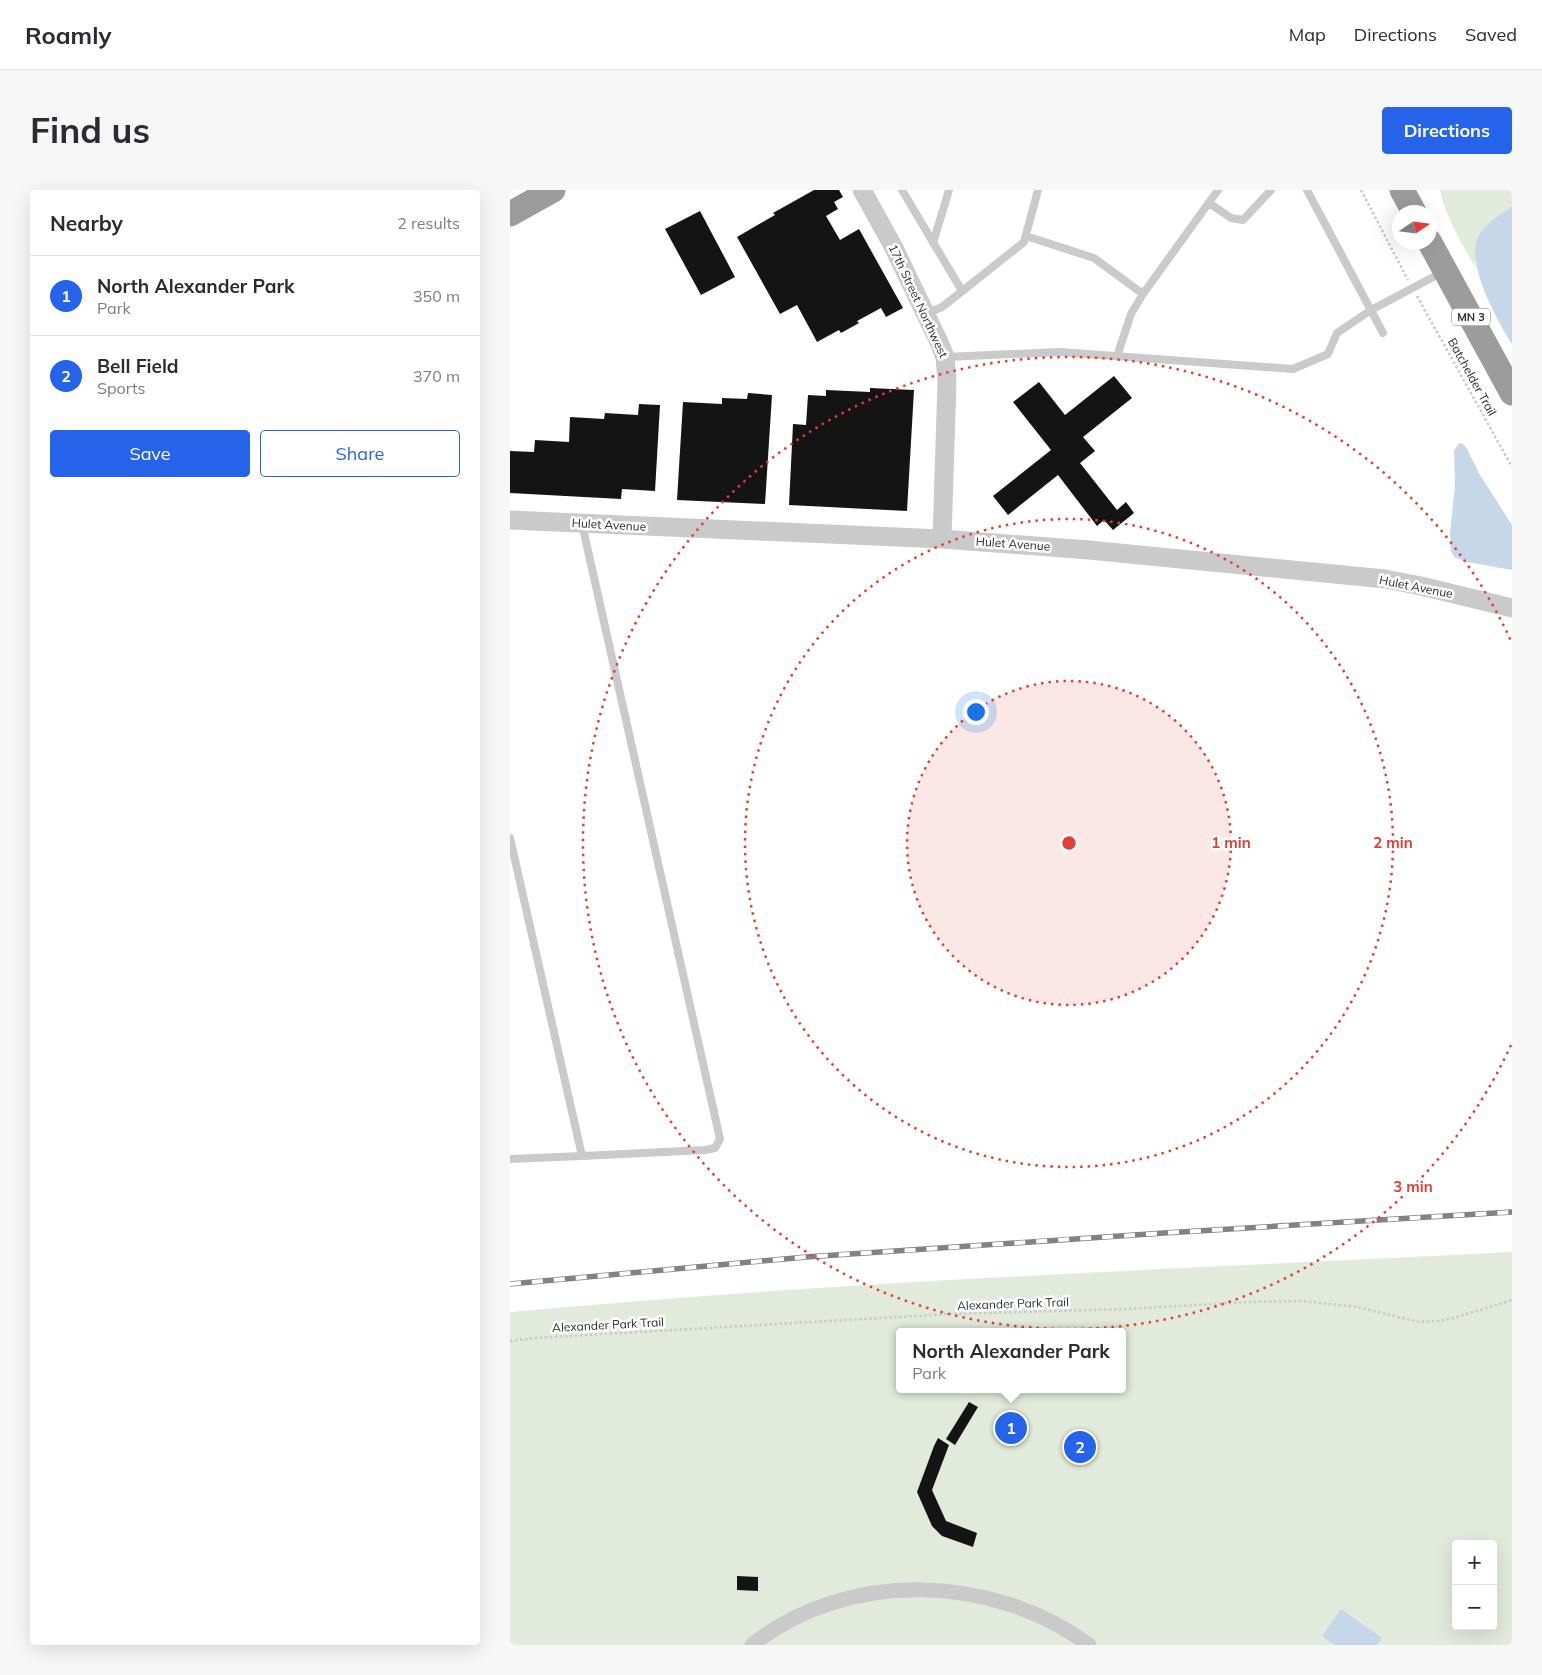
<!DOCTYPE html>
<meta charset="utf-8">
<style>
body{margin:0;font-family:Mulish,sans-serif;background:#f7f7f7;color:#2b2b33}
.controls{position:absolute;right:15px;bottom:15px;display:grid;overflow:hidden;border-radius:5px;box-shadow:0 5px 20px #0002}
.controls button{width:45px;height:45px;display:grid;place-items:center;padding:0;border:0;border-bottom:1px solid #e1e1e2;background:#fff;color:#2b2b33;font:25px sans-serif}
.compass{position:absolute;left:882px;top:15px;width:45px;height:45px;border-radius:50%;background:#fff;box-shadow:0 5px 20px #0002;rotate:77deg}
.you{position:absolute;left:465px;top:521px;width:18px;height:18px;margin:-12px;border:4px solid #fff;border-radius:50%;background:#1a73e8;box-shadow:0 0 0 8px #1a73e833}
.badge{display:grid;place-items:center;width:32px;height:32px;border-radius:50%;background:#2563eb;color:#fff;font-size:16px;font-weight:700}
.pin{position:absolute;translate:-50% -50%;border:2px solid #fff;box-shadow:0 1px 5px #0006}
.popup{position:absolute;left:386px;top:1138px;width:230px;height:65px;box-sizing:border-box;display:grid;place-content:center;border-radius:5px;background:#fff;filter:drop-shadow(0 1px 4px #0005);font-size:16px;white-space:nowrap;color:#7c7c81}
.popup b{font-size:19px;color:#2b2b33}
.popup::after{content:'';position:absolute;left:50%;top:100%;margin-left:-10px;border:10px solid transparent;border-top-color:#fff}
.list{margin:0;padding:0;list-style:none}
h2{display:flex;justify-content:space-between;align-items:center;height:65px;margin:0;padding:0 20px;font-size:21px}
h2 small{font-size:16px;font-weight:400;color:#7c7c81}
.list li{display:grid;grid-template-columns:32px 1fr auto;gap:15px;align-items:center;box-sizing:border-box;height:80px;padding:0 20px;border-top:1px solid #e1e1e2}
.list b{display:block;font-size:19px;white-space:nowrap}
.list p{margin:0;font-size:16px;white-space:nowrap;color:#7c7c81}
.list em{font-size:16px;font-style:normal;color:#7c7c81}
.actions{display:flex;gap:10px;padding:15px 20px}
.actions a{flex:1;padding:11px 0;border:1px solid #2563eb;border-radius:5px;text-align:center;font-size:18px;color:#2563eb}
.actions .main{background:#2563eb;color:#fff}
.map{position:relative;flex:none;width:1002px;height:1455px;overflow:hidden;border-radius:5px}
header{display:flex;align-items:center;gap:30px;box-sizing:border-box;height:70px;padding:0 25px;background:#fff;border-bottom:1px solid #e1e1e2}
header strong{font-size:24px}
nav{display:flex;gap:28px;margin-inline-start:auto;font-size:18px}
.intro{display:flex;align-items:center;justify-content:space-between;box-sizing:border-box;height:120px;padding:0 30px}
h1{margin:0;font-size:35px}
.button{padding:12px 22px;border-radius:5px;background:#2563eb;color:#fff;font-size:18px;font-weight:700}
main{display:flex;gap:30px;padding:0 30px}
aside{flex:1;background:#fff;border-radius:5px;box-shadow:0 5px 20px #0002}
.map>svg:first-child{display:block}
</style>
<header>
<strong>Roamly</strong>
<nav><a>Map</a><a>Directions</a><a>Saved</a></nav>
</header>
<div class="intro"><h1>Find us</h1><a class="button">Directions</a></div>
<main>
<aside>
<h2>Nearby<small>2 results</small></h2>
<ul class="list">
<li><span class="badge">1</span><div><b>North Alexander Park</b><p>Park</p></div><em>350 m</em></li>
<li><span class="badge">2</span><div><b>Bell Field</b><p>Sports</p></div><em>370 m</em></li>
</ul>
<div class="actions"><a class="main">Save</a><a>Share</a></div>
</aside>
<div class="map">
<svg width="1002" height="1455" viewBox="0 0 1002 1455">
<rect width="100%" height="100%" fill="#fff"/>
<path fill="#e1eadb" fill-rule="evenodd" d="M 930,0 L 1002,0 L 1002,16 L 986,28 L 965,71 L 967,80 C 954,57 935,27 930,0 Z
M 1002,1062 L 1002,1455 L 0,1455 L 0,1122 C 333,1091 668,1079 1002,1062 ZM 390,1142 L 612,1142 L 612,1199 L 390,1199 ZM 946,1354 L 983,1354 L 983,1436 L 946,1436 Z"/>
<path fill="#c7d7ea" d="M 1002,16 L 1002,154 C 988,132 955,73 968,47 C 975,34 990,25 1002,16 Z
M 949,253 L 953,254 L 957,259 L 970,285 L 1002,335 L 1002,380 L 957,372 L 944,367 L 941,361 L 940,343 L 945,295 L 944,261 Z
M 831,1419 L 872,1448 L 867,1455 L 824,1455 L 812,1446 Z"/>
<path fill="#141414" d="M 304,0 L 329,0 L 333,7 L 324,12 L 328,19 L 316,26 L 330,50 L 349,39 L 393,118 L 376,127 L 371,118 L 347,131 L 349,133 L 331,143 L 329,140 L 307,152 L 287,115 L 270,124 L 227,47 L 265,25 L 263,23 Z
M 190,21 L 225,87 L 191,105 L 155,39 Z
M 604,186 L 622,208 L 573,247 L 585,261 L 570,273 L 607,320 L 616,312 L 624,323 L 603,340 L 594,330 L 587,336 L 548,285 L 498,325 L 483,306 L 541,260 L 503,212 L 529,192 L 555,225 Z
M 360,198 L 404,200 L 397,321 L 279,315 L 283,234 L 296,235 L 298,205 L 316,206 L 316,200 L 360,202 Z
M 238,203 L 262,205 L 255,314 L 167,310 L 173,212 L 212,214 L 212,208 L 237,209 Z
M 129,214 L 150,215 L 145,301 L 112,299 L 111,309 L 0,303 L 0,261 L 24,262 L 25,250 L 59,252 L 60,227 L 94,229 L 95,223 L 128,225 Z
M 459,1212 L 468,1217 L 445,1255 L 436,1249 Z
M 428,1248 L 439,1255 L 422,1300 L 436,1331 L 467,1343 L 463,1357 L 432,1346 L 422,1336 L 407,1302 L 424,1256 Z
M 227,1386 L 248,1387 L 248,1401 L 227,1400 Z"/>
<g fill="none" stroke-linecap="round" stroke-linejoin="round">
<path stroke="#cacaca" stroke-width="2.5" stroke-dasharray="2.5 2.5" stroke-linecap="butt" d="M 851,0 L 898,90
M 907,106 L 1002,277
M 0,1151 L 25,1148 L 440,1124 L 615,1119 L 740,1112 L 792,1111 L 847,1117 L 909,1132 L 928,1131 L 947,1127 L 1002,1110"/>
<path stroke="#cacaca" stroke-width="8" d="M 392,0 L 452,101
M 797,0 L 873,143
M 699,13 L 721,28 L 733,30 L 761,0
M 516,46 L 584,68 L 633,104
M 423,53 L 439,0
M 416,124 L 432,117 L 441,110 L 514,52 L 528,0
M 607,166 L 621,124 L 633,104 L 708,0
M 436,167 L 550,162 L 783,179 L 818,164 L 827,143 L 861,120 L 931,83
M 0,648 L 72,966 L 195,960 L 205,958 L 210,949 L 72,334
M 0,969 L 72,966"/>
<path stroke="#cacaca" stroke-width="15" d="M 242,1455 C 338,1379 483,1384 579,1455"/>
<path stroke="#cacaca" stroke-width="19" d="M 352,0 L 384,58 L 429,152 L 435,167 L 437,192 L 432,349
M 0,330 L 432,349 L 579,360 L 875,389 L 911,396 L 1002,418"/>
<path stroke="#9c9c9c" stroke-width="25" d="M 892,0 L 904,22
M 0,24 L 43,0
M 919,51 L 1002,203"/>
<defs>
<path id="rail" d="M 0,1094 L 296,1067 L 654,1043 L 1002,1022"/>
</defs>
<use href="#rail" stroke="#828282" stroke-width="5.5"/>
<use href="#rail" stroke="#fff" stroke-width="4" stroke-dasharray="11" stroke-linecap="butt"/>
</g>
<circle cx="559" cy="653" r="162" fill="#df4234" fill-opacity=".12"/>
<g fill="none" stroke="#df4234" stroke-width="2.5" stroke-dasharray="2.5 5">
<circle cx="559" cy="653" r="162"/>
<circle cx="559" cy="653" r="324"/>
<path d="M1001 855A486 486 0 1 1 1001 451"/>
</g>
<g text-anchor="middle" stroke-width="5" stroke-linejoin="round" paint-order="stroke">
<rect fill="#fff" stroke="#6c6c6c" stroke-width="1" x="942" y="118.5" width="38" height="17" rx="4"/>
<g font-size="11" font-weight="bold" fill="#2d2d2d">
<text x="961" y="131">MN 3</text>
</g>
<g font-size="12" fill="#2d2d2d" stroke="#fff">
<text transform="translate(408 111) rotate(65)" y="4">17th Street Northwest</text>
<text transform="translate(962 187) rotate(61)" y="4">Batchelder Trail</text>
<text transform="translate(99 335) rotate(3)" y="4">Hulet Avenue</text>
<text transform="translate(503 354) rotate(4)" y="4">Hulet Avenue</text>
<text transform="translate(906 397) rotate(11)" y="4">Hulet Avenue</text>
<text transform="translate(503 1114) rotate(-2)" y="4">Alexander Park Trail</text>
<text transform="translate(98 1135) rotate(-3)" y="4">Alexander Park Trail</text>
</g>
</g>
<circle cx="559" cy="653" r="8" fill="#df4234" stroke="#fff" stroke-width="2.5"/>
<g font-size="15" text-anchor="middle" font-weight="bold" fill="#df4234" stroke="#fff" stroke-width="5" stroke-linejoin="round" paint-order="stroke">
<text x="721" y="658">1 min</text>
<text x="883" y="658">2 min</text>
<text x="903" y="1002">3 min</text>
</g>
</svg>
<div class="controls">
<button>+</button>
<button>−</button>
</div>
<svg class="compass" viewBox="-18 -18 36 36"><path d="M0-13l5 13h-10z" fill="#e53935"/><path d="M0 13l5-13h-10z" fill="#7c7c81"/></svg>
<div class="you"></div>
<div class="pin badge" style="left:501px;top:1238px">1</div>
<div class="popup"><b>North Alexander Park</b>Park</div>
<div class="pin badge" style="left:570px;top:1257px">2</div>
</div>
</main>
